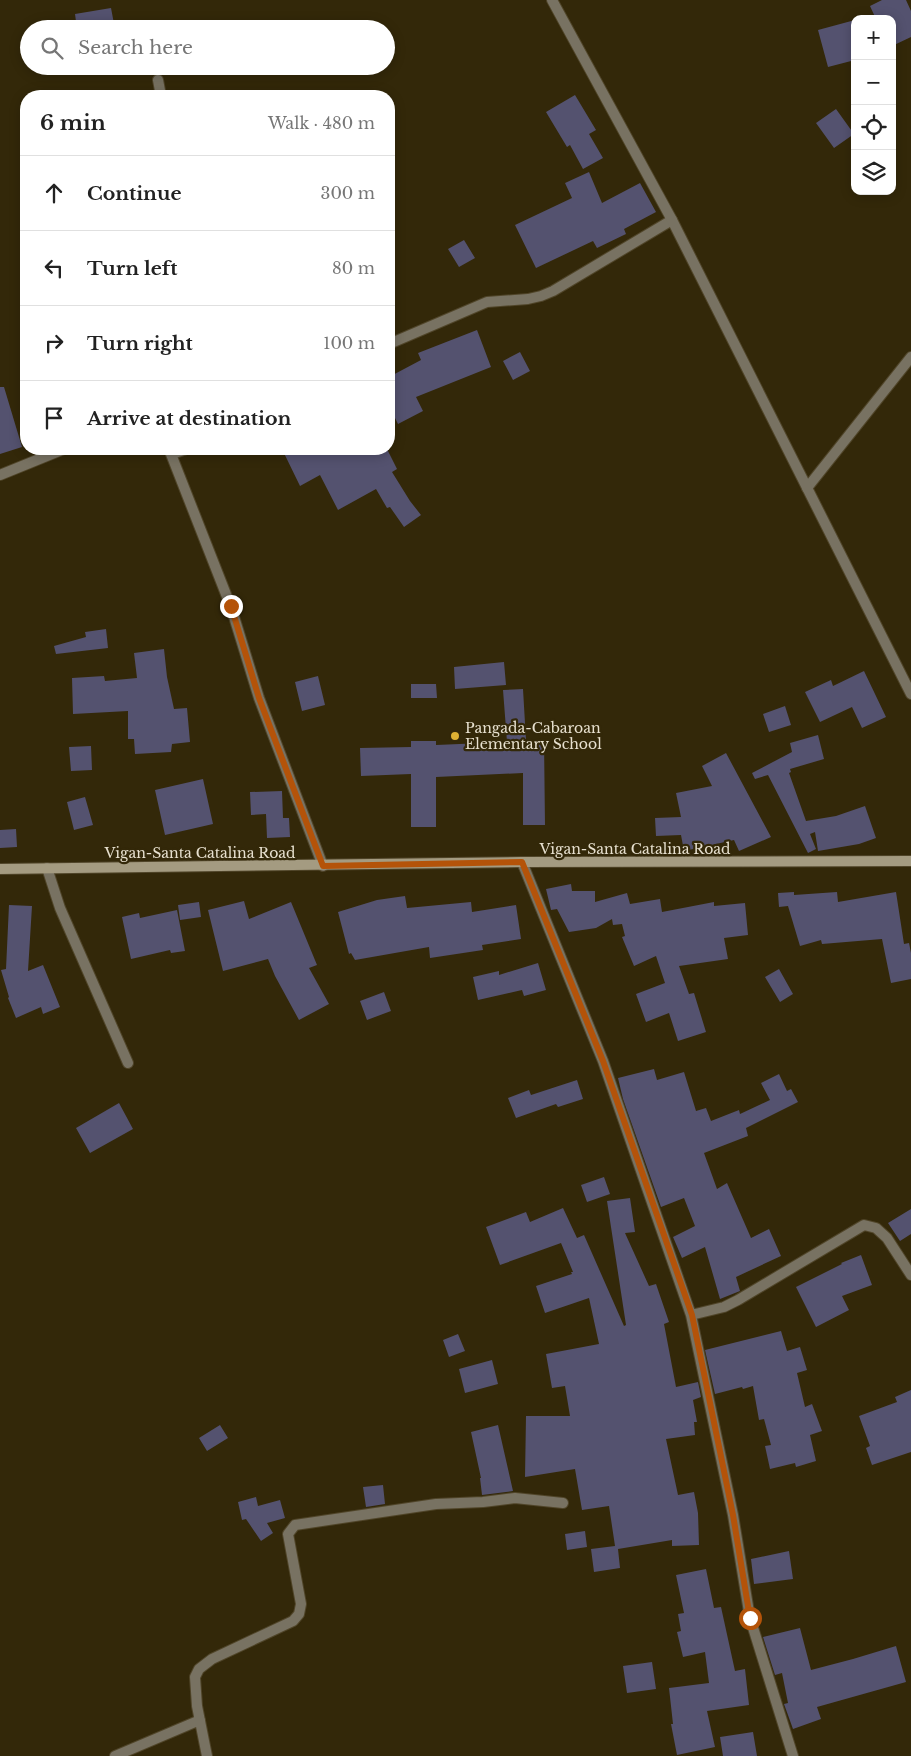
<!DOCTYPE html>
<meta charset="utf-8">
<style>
body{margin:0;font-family:"Libre Baskerville",serif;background:#f2f2f2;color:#222}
.controls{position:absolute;right:15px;top:15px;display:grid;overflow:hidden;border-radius:10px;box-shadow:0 2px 12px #0003}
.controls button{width:45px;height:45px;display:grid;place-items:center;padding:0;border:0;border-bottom:1px solid #e0e0e0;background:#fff;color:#222;font:25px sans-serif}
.stop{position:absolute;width:15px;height:15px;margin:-11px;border:4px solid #b45309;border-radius:50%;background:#fff}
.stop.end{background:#b45309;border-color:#fff;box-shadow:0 1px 5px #0008}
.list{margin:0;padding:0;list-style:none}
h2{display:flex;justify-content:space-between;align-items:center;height:65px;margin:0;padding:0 20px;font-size:21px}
h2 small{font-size:16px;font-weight:400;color:#767676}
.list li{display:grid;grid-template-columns:32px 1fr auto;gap:15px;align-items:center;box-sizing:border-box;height:75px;padding:0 20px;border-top:1px solid #e0e0e0}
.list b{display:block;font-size:19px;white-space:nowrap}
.list em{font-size:16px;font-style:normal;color:#767676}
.icon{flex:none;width:28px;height:28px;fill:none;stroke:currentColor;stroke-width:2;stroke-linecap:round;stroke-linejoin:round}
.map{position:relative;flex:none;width:911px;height:1756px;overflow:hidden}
.search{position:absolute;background:#fff;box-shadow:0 2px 12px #0003;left:20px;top:20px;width:375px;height:55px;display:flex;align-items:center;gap:12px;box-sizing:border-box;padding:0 18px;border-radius:28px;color:#767676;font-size:19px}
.panel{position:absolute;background:#fff;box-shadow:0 2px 12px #0003;left:20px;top:90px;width:375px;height:365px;border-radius:20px}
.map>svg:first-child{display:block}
</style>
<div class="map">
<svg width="911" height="1756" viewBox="0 0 911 1756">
<rect width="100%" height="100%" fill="#332809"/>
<path fill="#54526f" d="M 882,0 L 906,0 L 911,11 L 911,37 L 892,46 L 892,19 L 876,19 L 870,6 Z
M 111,8 L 115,29 L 77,29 L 75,14 Z
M 855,20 L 855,60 L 828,67 L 818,30 Z
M 575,95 L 596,130 L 589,134 L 603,158 L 583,169 L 570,145 L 567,147 L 546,112 Z
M 836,109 L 854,134 L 834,148 L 816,123 Z
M 589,172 L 602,203 L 640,183 L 656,212 L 624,229 L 626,234 L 597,248 L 593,241 L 536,268 L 515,225 L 572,198 L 565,183 Z
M 464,240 L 475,258 L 459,267 L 448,249 Z
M 477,330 L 491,367 L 416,397 L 423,411 L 398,424 L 389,406 L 389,377 L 421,360 L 418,353 Z
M 520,352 L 530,371 L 513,380 L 503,361 Z
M 0,387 L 4,387 L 22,447 L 0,454 Z
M 282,449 L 387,449 L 397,469 L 392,472 L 410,501 L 421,515 L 404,527 L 390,507 L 387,508 L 376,489 L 338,510 L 320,475 L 300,486 Z
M 106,629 L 108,648 L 56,654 L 54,646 L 86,637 L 85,632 Z
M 164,649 L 167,677 L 174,709 L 187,708 L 190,742 L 172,744 L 171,752 L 135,754 L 134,739 L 128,739 L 128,711 L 73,714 L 72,678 L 104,676 L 105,681 L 137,678 L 134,653 Z
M 504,662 L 506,685 L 455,689 L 454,667 Z
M 864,671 L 886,717 L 862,728 L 852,707 L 820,722 L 805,692 L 831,680 L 833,686 Z
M 318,676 L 325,705 L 302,711 L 295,682 Z
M 411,684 L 436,684 L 437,698 L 411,698 Z
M 523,689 L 526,740 L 544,740 L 545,825 L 523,825 L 523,773 L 436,777 L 436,827 L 411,827 L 411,774 L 361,776 L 360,748 L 411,747 L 411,741 L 436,741 L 436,745 L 507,742 L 503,690 Z
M 785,706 L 791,725 L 769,732 L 763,714 Z
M 818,735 L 824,759 L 790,769 L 791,772 L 789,773 L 806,821 L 836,816 L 865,806 L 876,838 L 859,844 L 818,851 L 815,832 L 810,834 L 816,849 L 808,853 L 768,775 L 755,779 L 752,773 L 792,752 L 790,743 Z
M 91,746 L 92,770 L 71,771 L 69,747 Z
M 726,753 L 771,837 L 739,851 L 734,840 L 684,851 L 681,835 L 656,836 L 655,818 L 681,817 L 676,793 L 712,786 L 702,766 Z
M 203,779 L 213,824 L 165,835 L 155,790 Z
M 282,791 L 283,818 L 289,818 L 290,837 L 267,838 L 266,814 L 251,815 L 250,792 Z
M 85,797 L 93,825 L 74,830 L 67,802 Z
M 16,829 L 17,847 L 0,848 L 0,830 Z
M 571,884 L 572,891 L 595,891 L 595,902 L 627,893 L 630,904 L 660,899 L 662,912 L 714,902 L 714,906 L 745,903 L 748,935 L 724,938 L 728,959 L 679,966 L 689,994 L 694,993 L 706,1032 L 678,1041 L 669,1013 L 646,1022 L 636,994 L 665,983 L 656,956 L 634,966 L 622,937 L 625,936 L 622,924 L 613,925 L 612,919 L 596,928 L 569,932 L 557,909 L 551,910 L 546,889 Z
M 794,892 L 794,895 L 837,892 L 838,902 L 896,892 L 904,944 L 909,943 L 911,953 L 911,979 L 891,983 L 882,939 L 822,944 L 821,940 L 800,946 L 788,906 L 779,907 L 778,893 Z
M 405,896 L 407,908 L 471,902 L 472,912 L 516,905 L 521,939 L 482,945 L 483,950 L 430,958 L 429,947 L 355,960 L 351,953 L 349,954 L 338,912 L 377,900 Z
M 244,901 L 249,919 L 291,902 L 317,965 L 309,968 L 329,1004 L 299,1020 L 275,976 L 268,959 L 223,971 L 208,910 Z
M 199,902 L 201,917 L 180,920 L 178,905 Z
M 9,905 L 32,906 L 28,971 L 43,965 L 60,1007 L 43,1014 L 41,1007 L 16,1018 L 8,998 L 9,997 L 1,970 L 6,969 Z
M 177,910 L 185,951 L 171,953 L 170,950 L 131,959 L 122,917 L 139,913 L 140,918 Z
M 538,963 L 546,990 L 524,996 L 522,990 L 478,1000 L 473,977 L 499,971 L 499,975 Z
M 779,969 L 793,994 L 780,1002 L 765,977 Z
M 384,992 L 391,1011 L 367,1020 L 360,1001 Z
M 654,1069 L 657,1080 L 684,1072 L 696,1111 L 706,1108 L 711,1121 L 739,1110 L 740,1114 L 770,1100 L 761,1083 L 779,1074 L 787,1091 L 791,1089 L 798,1102 L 746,1128 L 748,1136 L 704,1153 L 717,1189 L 727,1183 L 751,1238 L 769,1229 L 781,1256 L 736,1277 L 740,1291 L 720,1299 L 705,1247 L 682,1258 L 673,1237 L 695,1226 L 684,1198 L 661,1207 L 623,1099 L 618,1078 Z
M 577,1080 L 583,1099 L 558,1107 L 556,1104 L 516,1118 L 508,1098 L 529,1090 L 531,1095 Z
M 119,1103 L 133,1129 L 90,1153 L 76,1128 Z
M 604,1177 L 610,1194 L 587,1202 L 581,1185 Z
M 630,1198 L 635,1232 L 625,1233 L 649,1286 L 656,1284 L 669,1322 L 664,1324 L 676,1387 L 698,1382 L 701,1397 L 693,1400 L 697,1422 L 694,1422 L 695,1435 L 666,1439 L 678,1495 L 694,1492 L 698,1513 L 699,1545 L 672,1546 L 672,1540 L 618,1549 L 620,1568 L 594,1572 L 591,1549 L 615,1546 L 609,1506 L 582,1510 L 575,1469 L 525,1477 L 526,1416 L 570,1416 L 565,1386 L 552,1388 L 546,1354 L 599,1344 L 589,1298 L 545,1313 L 536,1286 L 572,1274 L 571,1272 L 573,1272 L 561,1243 L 500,1265 L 486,1227 L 526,1212 L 530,1222 L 563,1208 L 577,1238 L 584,1235 L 624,1326 L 626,1325 L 607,1201 Z
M 911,1209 L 911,1234 L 900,1241 L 888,1223 Z
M 861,1255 L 872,1285 L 842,1296 L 849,1310 L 816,1327 L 796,1287 L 842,1264 L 841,1263 Z
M 781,1331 L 787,1351 L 800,1347 L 807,1370 L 797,1373 L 805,1407 L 812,1404 L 822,1431 L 810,1435 L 816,1461 L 796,1467 L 795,1463 L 770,1469 L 765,1446 L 771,1445 L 764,1419 L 759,1420 L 753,1386 L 743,1389 L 742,1387 L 715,1394 L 705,1350 Z
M 458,1334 L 465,1351 L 449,1357 L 443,1340 Z
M 492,1360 L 498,1384 L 465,1393 L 459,1369 Z
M 911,1390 L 911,1452 L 872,1465 L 866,1448 L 870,1446 L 859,1416 L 897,1402 L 895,1397 Z
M 220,1425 L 228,1438 L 207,1451 L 199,1438 Z
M 498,1425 L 513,1491 L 482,1495 L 480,1478 L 481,1478 L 471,1432 Z
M 383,1485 L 385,1504 L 366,1507 L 363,1487 Z
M 256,1497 L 258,1506 L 280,1500 L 285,1518 L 267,1523 L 273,1533 L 261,1541 L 246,1519 L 242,1520 L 238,1502 Z
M 585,1531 L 587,1547 L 567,1550 L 565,1534 Z
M 789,1551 L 793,1579 L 754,1584 L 751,1559 Z
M 706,1569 L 714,1608 L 721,1607 L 735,1671 L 745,1669 L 749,1705 L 707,1711 L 715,1747 L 677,1755 L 671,1724 L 673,1724 L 669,1688 L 709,1683 L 705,1652 L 683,1657 L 677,1632 L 681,1631 L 678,1614 L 684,1613 L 676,1575 Z
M 800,1628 L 811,1670 L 853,1659 L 896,1646 L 906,1682 L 817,1707 L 821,1719 L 793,1729 L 784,1704 L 788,1703 L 782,1673 L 775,1675 L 763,1637 Z
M 652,1662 L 656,1689 L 627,1693 L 623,1666 Z
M 753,1732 L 757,1756 L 723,1756 L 720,1737 Z"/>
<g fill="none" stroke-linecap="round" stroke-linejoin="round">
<defs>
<path id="minor" d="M 158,80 L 161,96
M 389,344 L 487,302 L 528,299 L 541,296 L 553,291 L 672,220
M 169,449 L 231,607 L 259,698 L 323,866
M 172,454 L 186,449
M 0,475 L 64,449
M 807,488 L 911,357
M 522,862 L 603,1061 L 691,1315 L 733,1515 L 750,1618 L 793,1756
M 47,868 L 60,908 L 128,1063
M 691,1315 L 724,1307 L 738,1300 L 864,1225 L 876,1228 L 887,1238 L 911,1275
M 115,1756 L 200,1720
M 207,1756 L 197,1706 L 195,1677 L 199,1669 L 212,1659 L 293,1621 L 299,1614 L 301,1604 L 288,1534 L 295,1525 L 436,1504 L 483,1502 L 515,1498 L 563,1503"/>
<path id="tertiary" d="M 552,0 L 672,220 L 911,694"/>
<path id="secondary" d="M 0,869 L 522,862 L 911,861"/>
</defs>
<use href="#minor" stroke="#504529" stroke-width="12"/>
<use href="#tertiary" stroke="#504529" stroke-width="12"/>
<use href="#secondary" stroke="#504529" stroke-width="12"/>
<use href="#minor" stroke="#787262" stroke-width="10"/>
<use href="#tertiary" stroke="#787262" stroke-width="10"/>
<use href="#secondary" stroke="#a49b81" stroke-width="10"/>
</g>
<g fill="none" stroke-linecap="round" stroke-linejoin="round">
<path stroke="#b45309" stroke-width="6" d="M 231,606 L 259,698 L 323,866 L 522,862 L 603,1061 L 692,1315 L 733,1515 L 750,1618"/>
</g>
<circle fill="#deb133" stroke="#332809" stroke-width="2" cx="455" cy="736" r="5"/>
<g text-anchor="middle" stroke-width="4.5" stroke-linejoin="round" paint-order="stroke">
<g font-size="14" fill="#e7e0cf" stroke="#332809" text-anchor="start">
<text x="465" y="733">Pangada-Cabaroan<tspan x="465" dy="16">Elementary School</tspan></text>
</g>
<g font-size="14" fill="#e7e0cf" stroke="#332809">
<text x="635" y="854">Vigan-Santa Catalina Road</text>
<text x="200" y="858">Vigan-Santa Catalina Road</text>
</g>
</g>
</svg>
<div class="controls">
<button>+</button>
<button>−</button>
<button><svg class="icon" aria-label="locate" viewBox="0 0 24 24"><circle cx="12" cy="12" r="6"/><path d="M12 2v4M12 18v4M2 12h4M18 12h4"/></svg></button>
<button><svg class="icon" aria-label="layers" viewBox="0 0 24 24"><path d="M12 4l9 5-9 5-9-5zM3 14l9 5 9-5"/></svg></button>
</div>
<div class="stop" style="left:750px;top:1618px"></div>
<div class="stop end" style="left:231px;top:606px"></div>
<div class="search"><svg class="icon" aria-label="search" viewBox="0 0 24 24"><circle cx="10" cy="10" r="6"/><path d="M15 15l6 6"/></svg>Search here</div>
<section class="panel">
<h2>6 min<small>Walk · 480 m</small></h2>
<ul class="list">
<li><svg class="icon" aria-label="ahead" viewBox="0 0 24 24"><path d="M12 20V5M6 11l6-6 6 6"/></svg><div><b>Continue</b></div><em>300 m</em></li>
<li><svg class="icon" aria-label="left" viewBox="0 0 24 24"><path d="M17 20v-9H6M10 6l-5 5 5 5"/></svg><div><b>Turn left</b></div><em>80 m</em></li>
<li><svg class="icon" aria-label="right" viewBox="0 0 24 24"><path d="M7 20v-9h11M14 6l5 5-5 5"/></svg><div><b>Turn right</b></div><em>100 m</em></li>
<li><svg class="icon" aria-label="arrive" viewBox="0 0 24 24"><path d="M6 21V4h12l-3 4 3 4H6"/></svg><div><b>Arrive at destination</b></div></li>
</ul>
</section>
</div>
